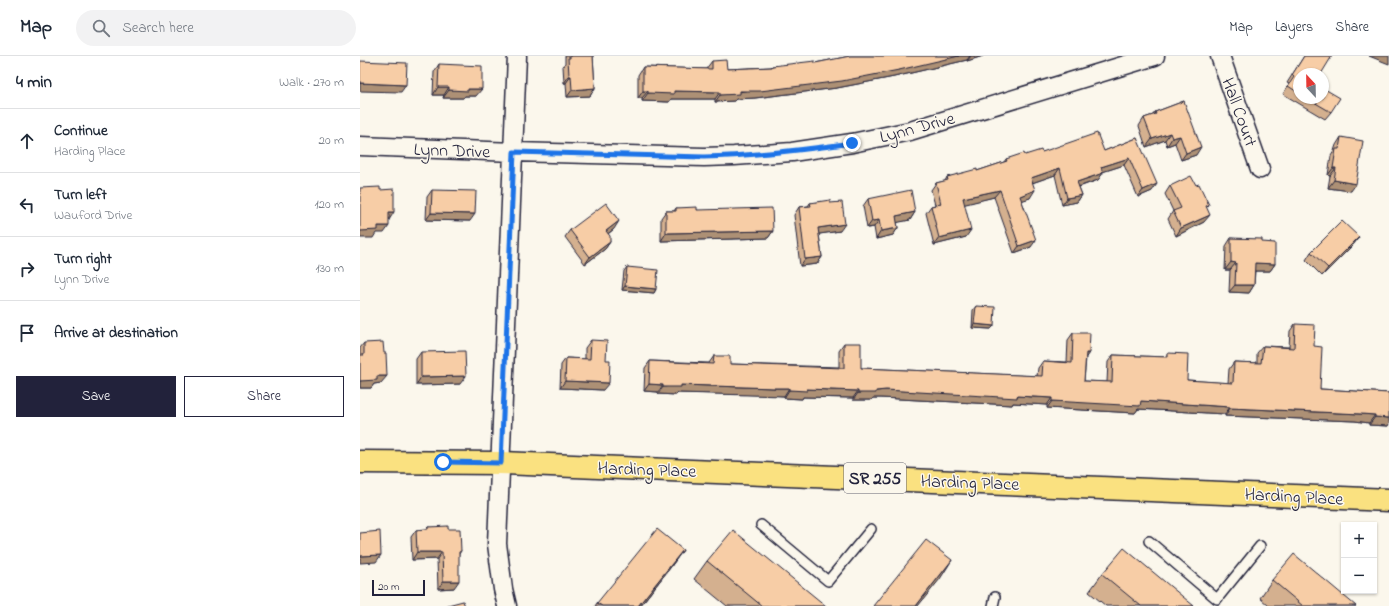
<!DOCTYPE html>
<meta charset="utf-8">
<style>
body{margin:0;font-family:"Indie Flower",sans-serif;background:#f2f2f3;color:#1f2937}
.controls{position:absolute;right:12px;bottom:12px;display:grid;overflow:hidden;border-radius:0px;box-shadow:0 1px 3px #0004}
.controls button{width:36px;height:36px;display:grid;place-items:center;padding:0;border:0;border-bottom:1px solid #e0e1e3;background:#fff;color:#1f2937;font:20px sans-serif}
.compass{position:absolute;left:933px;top:12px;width:36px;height:36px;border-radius:50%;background:#fff;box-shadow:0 1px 3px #0004;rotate:338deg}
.scale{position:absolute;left:12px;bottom:10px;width:53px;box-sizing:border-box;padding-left:4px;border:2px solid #22223b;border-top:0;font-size:11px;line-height:14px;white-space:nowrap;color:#22223b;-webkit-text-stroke:3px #fbf7ec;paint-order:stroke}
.stop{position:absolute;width:12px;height:12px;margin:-9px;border:3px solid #1a73e8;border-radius:50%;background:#fff}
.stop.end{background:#1a73e8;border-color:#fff;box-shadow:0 1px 4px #0008}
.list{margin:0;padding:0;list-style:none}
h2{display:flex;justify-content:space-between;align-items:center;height:52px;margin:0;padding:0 16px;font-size:17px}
h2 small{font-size:13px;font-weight:400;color:#747a83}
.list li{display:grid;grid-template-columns:26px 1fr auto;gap:12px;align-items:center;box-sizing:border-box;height:64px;padding:0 16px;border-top:1px solid #e0e1e3}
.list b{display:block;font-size:15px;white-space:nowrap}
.list p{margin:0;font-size:13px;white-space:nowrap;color:#747a83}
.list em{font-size:13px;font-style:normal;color:#747a83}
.actions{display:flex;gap:8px;padding:12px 16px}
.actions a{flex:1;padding:9px 0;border:1px solid #22223b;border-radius:0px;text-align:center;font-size:14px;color:#22223b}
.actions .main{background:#22223b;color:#fff}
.icon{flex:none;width:22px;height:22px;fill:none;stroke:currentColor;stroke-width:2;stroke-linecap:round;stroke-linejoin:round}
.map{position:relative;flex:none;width:1029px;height:550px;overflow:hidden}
header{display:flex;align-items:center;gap:24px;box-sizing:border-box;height:56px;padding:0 20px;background:#fff;border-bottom:1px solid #e0e1e3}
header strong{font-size:19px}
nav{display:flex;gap:22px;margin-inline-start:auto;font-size:14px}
.search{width:280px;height:36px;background:#f2f2f3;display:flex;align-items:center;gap:10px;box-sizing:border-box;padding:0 14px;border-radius:22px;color:#747a83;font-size:15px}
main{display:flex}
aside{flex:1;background:#fff}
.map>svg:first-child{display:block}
</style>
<header>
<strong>Map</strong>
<div class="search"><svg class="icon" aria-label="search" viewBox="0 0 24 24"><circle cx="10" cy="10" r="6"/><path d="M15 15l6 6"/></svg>Search here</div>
<nav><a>Map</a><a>Layers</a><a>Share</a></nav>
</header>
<main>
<aside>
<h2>4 min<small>Walk · 270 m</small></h2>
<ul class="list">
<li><svg class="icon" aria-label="ahead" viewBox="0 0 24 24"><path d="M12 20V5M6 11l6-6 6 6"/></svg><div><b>Continue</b><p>Harding Place</p></div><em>20 m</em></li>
<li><svg class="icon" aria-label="left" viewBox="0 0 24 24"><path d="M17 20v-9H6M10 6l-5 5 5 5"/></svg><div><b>Turn left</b><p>Wauford Drive</p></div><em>120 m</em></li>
<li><svg class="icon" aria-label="right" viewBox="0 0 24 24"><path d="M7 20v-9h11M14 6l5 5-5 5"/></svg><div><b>Turn right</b><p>Lynn Drive</p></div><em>130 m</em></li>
<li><svg class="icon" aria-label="arrive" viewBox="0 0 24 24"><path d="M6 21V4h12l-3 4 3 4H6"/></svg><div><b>Arrive at destination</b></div></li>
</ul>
<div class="actions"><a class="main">Save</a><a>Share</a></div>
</aside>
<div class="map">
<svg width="1029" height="550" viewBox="0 0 1029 550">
<rect width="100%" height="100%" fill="#fbf7ec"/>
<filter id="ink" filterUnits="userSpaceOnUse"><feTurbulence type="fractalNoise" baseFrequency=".025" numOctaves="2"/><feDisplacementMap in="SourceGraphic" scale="8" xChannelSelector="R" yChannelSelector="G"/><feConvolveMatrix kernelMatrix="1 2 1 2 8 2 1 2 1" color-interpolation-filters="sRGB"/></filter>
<g filter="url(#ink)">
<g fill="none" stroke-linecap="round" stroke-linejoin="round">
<defs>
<path id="service" d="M 401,469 L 468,525 L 511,473
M 789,485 L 857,543 L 900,490
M 633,550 L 635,541"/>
<path id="minor" d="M 860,0 L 900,113
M 0,90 L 154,96 L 344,101 L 374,100 L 432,96 L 492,87 L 550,75 L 795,0
M 147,550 L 143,533 L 137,488 L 157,0"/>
<path id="primary" d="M 0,406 L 141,407 L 1029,444"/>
</defs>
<use href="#service" stroke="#22223b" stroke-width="12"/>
<use href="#minor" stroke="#22223b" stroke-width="21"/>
<use href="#primary" stroke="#22223b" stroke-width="25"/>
<use href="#service" stroke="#fbf7ec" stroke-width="9"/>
<use href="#minor" stroke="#fbf7ec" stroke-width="18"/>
<use href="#primary" stroke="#fae180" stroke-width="22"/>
</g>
<path fill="#d4b08f" stroke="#22223b" d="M 205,0 L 233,0 L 235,32 L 230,40 L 207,41 L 206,27 L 204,27 L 203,10 L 205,7 Z
M 490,0 L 623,0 L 607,5 L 607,4 L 534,21 L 477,32 L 395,42 L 376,43 L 374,45 L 355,46 L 355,43 L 311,43 L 309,46 L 282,45 L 282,42 L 278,42 L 278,19 L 283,11 L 346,13 L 352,5 L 367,13 L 411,11 L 412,10 L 455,7 Z
M 944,0 L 972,0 L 939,18 L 939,42 L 963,42 L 971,56 L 965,63 L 923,38 L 929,28 L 927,27 Z
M 79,8 L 116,40 L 105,40 L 103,42 L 83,42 L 84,39 L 73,39 L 74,16 Z
M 824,45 L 836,99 L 821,104 L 815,87 L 807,90 L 805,84 L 786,91 L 779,70 L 784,62 L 793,59 L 795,56 Z
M 981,81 L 991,135 L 968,132 L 970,120 L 968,119 L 971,100 L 974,95 L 976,89 Z
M 777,82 L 792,135 L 778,141 L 764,109 L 742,116 L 743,117 L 738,124 L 719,131 L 722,139 L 717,146 L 702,149 L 695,119 L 672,127 L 670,142 L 662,144 L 671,191 L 654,197 L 634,141 L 604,148 L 606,181 L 574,189 L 566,157 L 571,150 L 575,149 L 571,134 L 576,127 L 585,125 L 587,121 L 617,115 L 644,106 L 646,103 L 682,96 L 744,95 Z
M 836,129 L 849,149 L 846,152 L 844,166 L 816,180 L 808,163 L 813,155 L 805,138 L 810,130 Z
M 72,134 L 110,165 L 66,164 L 67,141 Z
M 508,143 L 555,156 L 550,164 L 537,166 L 538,172 L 533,179 L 516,183 L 514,171 L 507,172 L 503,150 Z
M 450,147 L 470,147 L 480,175 L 459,178 L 462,201 L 457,208 L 440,210 L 434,159 L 439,151 L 448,150 Z
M 316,152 L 337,154 L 413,175 L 408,182 L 301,185 L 301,162 L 306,155 L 314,155 Z
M 254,173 L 248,178 L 250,186 L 245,193 L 225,208 L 205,181 L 210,174 Z
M 999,181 L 993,189 L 962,220 L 946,204 L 951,196 Z
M 871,182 L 902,186 L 915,208 L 910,215 L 895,215 L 894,229 L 889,237 L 869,236 L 870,214 L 865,214 L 866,190 Z
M 267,211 L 296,233 L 294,237 L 262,234 L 264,215 Z
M 616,250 L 631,273 L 612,272 L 613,254 Z
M 935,268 L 954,290 L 960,333 L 1029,337 L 1028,370 L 1009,369 L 1009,367 L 995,365 L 865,360 L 865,358 L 778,353 L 775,357 L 687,352 L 687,349 L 653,347 L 652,349 L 521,342 L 513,342 L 511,344 L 493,344 L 493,342 L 443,341 L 442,343 L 424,342 L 424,340 L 410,339 L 318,337 L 316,339 L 298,338 L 298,336 L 284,335 L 285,312 L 290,305 L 349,307 L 354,300 L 370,308 L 479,311 L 479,294 L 484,287 L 501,312 L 677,320 L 678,312 L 683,305 L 707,306 L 708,284 L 713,277 L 726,302 L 724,325 L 747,326 L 748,306 L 753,299 L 805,301 L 808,297 L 827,324 L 868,327 L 869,313 L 874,306 L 897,307 L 897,297 L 903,290 L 929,291 L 930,275 Z
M 231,284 L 243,334 L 200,332 L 201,309 L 206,302 L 225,303 L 225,292 Z
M 4,287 L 21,327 L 14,328 L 11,332 L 0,332 L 0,292 Z
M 61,296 L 100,328 L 56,329 L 56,303 Z
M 68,471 L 88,473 L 101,495 L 99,498 L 94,532 L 78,533 L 77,503 L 52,504 L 51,481 L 56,474 L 66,473 Z
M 323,494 L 310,512 L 280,550 L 235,550 L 237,547 Z
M 347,505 L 466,550 L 367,550 L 334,523 Z
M 742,518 L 834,550 L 746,550 L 729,536 Z
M 912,524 L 996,550 L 909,550 L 900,542 Z"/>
<path fill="#ad9074" stroke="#22223b" d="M 599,0 L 610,0 L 607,4 L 534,21 L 477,32 L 395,42 L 376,43 L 374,45 L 355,46 L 360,39 Z
M 611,0 L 623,0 L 607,5 Z
M 1009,0 L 1029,0 L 1029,8 Z
M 209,20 L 211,20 L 206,27 L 204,27 Z
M 0,27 L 46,29 L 41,36 L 0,35 Z
M 78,31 L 89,31 L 84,39 L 73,39 Z
M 235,32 L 230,40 L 207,41 L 212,34 Z
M 108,33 L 122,33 L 116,40 L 105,40 L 103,42 L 83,42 L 89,34 Z
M 283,35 L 288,35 L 282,42 L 278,42 Z
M 314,35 L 360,36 L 355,43 L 311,43 L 309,46 L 282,45 L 288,37 Z
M 810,77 L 805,84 L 786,91 L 792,83 Z
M 820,80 L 815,87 L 807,90 L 812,82 Z
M 841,91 L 836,99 L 821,104 L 826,97 Z
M 769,102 L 764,109 L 736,118 L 741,111 Z
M 700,112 L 695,119 L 666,129 L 671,122 Z
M 973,112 L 976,112 L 970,120 L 968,119 Z
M 743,117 L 738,124 L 712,133 L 717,126 Z
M 974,124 L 996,128 L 991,135 L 968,132 Z
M 797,128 L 792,135 L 778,141 L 783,134 Z
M 640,134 L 634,141 L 598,150 L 603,142 Z
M 675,134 L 670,142 L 655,147 L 660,140 Z
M 722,139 L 717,146 L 702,149 L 707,142 Z
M 29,156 L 34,156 L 29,164 L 23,164 Z
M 555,156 L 550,164 L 530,168 L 536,160 Z
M 71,157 L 115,158 L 110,165 L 66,164 Z
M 850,159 L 844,166 L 816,180 L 821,172 Z
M 519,164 L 514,171 L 507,172 L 512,165 Z
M 259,165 L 254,173 L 241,183 L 246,175 Z
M 485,168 L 480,175 L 453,179 L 458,172 Z
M 18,170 L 29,170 L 24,177 L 16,177 L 13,182 L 0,182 L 0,175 Z
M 538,172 L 533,179 L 516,183 L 521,175 Z
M 611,174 L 606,181 L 574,189 L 579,182 Z
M 413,175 L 408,182 L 301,185 L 306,177 Z
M 999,181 L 993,189 L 962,220 L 968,212 Z
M 676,184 L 671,191 L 654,197 L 659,190 Z
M 250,186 L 245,193 L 225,208 L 230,201 Z
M 462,201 L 457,208 L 440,210 L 445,203 Z
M 871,206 L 876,207 L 870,214 L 865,214 Z
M 895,207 L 915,208 L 910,215 L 890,215 Z
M 875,229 L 894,229 L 889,237 L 869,236 Z
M 265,230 L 296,233 L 294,237 L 262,234 Z
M 614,268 L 634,270 L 631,273 L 612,272 Z
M 726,297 L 729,297 L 724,304 Z
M 17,320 L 27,320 L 21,327 L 14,328 L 11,332 L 0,332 L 0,325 Z
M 106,320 L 100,328 L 56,329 L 61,321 Z
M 205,325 L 249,327 L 243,334 L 200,332 Z
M 289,328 L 303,329 L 298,336 L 284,335 Z
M 321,329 L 415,332 L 429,332 L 424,340 L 318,337 L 316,339 L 298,338 L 303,331 Z
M 447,333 L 498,335 L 493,342 L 443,341 L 442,343 L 424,342 L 429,334 Z
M 526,334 L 657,340 L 692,342 L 687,349 L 653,347 L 652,349 L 521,342 L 513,342 L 511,344 L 493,344 L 498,337 Z
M 692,345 L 781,345 L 870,351 L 865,358 L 778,353 L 775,357 L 687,352 Z
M 870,352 L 1001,358 L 1015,359 L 1009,367 L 995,365 L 865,360 Z
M 1015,361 L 1029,362 L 1029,368 L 1028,370 L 1009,369 Z
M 323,494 L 310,512 L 280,550 L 278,550 Z
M 57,496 L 82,496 L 77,503 L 52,504 Z
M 21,499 L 16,506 L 0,507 L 0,500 Z
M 592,504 L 580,523 L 558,550 L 556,550 Z
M 83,525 L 99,525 L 94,532 L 78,533 Z"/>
<path fill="#f7cda6" stroke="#22223b" d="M 210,0 L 233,0 L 235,32 L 212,34 L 211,20 L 209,20 L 208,2 L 210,2 Z
M 490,0 L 599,0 L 539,14 L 482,25 L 400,35 L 380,35 L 380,38 L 360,39 L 360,36 L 314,35 L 314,38 L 288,37 L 288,35 L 283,35 L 283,11 L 352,13 L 352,5 L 366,4 L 367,13 L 412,11 L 412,10 L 455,5 L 455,7 Z
M 944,0 L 972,0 L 961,18 L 939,18 L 939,37 L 928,30 L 934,21 L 932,19 Z
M 0,5 L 47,7 L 46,29 L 0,27 Z
M 79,8 L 122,10 L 122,33 L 108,33 L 108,35 L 89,34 L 89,31 L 78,31 Z
M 963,32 L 980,42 L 971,56 L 947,42 L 963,42 Z
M 824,45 L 841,91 L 826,97 L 820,80 L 812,82 L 810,77 L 792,83 L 784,62 L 796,58 L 795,56 Z
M 737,77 L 744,95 L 777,82 L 797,128 L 783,134 L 769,102 L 741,111 L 743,117 L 717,126 L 722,139 L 707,142 L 700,112 L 671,122 L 675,134 L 660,140 L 676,184 L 659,190 L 640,134 L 603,142 L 611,174 L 579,182 L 571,150 L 581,148 L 576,127 L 588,124 L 587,121 L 617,113 L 617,115 L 647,105 L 646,103 L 664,97 L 665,99 L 681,94 L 682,96 Z
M 981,81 L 1003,85 L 996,128 L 974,124 L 976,112 L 973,112 L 976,93 L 979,93 Z
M 831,120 L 836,129 L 839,128 L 849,149 L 846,150 L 850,159 L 821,172 L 813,155 L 821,152 L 810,130 Z
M 20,131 L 20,134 L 34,133 L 34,156 L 29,156 L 29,170 L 18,170 L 18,174 L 0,175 L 0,132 Z
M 72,134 L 116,135 L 115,158 L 71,157 Z
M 551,134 L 555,156 L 536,160 L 538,172 L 521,175 L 519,164 L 512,165 L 508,143 Z
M 470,144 L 470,147 L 482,146 L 485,168 L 458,172 L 462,201 L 445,203 L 439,151 L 451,150 L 450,147 Z
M 246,147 L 259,165 L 246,175 L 250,180 L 250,186 L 230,201 L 210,174 Z
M 337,151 L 337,154 L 412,152 L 413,175 L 306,177 L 306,155 L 316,155 L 316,152 Z
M 982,165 L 999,181 L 968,212 L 951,196 Z
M 871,182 L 902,183 L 902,186 L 915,187 L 915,208 L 895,207 L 894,229 L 875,229 L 876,207 L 871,206 Z
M 267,211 L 298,214 L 296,233 L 265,230 Z
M 616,250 L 635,251 L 634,270 L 614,268 Z
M 935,268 L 955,269 L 954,290 L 962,291 L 960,333 L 1029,337 L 1029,362 L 1015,361 L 1015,359 L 1001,358 L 870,352 L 870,351 L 781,345 L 780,350 L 692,345 L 692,342 L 657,340 L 657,342 L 526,334 L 516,335 L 516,337 L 498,337 L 498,335 L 447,333 L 447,335 L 429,334 L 429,332 L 415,332 L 321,329 L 321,331 L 303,331 L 303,329 L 289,328 L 290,305 L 353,308 L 354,300 L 370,300 L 370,308 L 484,312 L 484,287 L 501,287 L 501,312 L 682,320 L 683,305 L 712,307 L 713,277 L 730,277 L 729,297 L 726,297 L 724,325 L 752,326 L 753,299 L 808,301 L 808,297 L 828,298 L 827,324 L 873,327 L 874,306 L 901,307 L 903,290 L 934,292 Z
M 231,284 L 247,285 L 246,304 L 250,304 L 249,327 L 205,325 L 206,302 L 230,303 Z
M 23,286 L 24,297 L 26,297 L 27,320 L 17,320 L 17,324 L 0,325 L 0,299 L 4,299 L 4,287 Z
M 105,295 L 106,320 L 61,321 L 61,296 Z
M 88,470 L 88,473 L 100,473 L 101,495 L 99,496 L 99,525 L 83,525 L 82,496 L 57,496 L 56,474 L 68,473 L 68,471 Z
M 297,473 L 323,494 L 278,550 L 242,550 L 237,547 Z
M 373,474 L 466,550 L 402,550 L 347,505 Z
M 20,475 L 21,499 L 0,500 L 0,477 Z
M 566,484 L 592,504 L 556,550 L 513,550 Z
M 764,492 L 834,550 L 781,550 L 742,518 Z
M 934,498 L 996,550 L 943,550 L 912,524 Z
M 103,545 L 105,550 L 84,550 Z"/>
</g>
<g fill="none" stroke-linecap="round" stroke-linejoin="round" filter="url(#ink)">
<path stroke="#1a73e8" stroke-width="5" d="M 83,406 L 141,407 L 154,96 L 344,101 C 394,100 443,94 492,87"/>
</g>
<g text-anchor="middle" stroke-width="3" stroke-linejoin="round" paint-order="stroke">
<rect fill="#fbf7ec" stroke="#636270" stroke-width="1" x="484" y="407" width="62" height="30" rx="3"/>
<g font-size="17" font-weight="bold" fill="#22223b">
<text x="515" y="428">SR 255</text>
</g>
<g font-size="18" fill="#22223b" stroke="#fbf7ec">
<text transform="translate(880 56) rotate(70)" y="6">Hall Court</text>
<text transform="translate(557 71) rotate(-15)" y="6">Lynn Drive</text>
<text transform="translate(92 94) rotate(2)" y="6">Lynn Drive</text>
<text transform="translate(287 413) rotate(2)" y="6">Harding Place</text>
<text transform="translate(610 426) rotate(2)" y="6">Harding Place</text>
<text transform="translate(934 440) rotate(3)" y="6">Harding Place</text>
</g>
</g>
</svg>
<div class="controls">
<button>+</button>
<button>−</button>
</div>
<svg class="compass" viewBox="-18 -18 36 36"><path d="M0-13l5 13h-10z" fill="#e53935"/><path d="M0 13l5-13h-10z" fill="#747a83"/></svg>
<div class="scale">20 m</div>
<div class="stop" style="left:83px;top:406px"></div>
<div class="stop end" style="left:492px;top:87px"></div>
</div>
</main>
